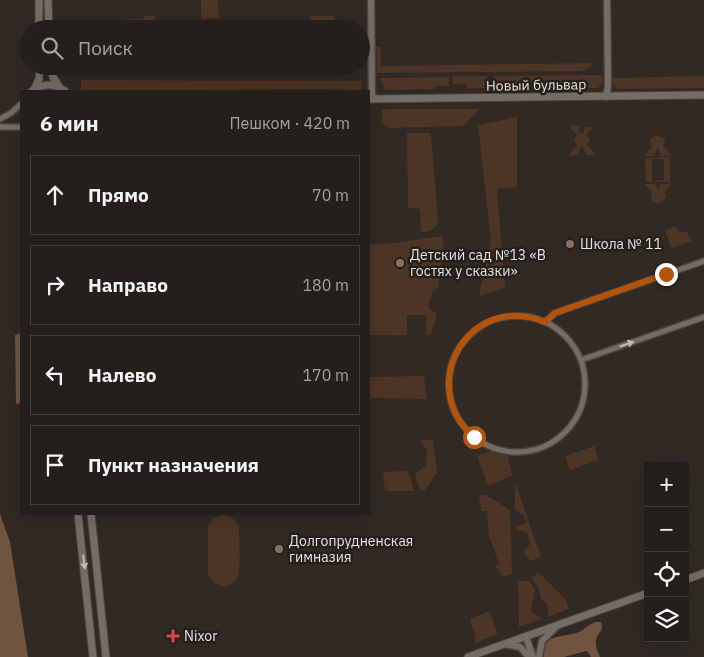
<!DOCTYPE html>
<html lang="ru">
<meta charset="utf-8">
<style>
body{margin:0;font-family:"IBM Plex Sans",sans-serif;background:#2c2724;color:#f1f3f6}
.controls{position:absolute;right:15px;bottom:15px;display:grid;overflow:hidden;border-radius:0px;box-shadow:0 5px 20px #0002}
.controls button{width:45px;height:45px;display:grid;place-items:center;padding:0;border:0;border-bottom:1px solid #413d3a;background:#241f1b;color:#f1f3f6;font:25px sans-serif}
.stop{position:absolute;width:15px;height:15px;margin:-11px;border:4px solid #b45309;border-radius:50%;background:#fff}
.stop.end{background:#b45309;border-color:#fff;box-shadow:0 1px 5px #0008}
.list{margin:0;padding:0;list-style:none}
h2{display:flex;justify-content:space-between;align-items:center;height:65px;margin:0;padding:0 20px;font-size:21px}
h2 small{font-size:16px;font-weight:400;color:#a3a2a3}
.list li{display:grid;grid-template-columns:32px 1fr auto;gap:15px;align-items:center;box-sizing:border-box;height:80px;margin:0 10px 10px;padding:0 10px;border:1px solid #413d3a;border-radius:0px}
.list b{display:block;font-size:19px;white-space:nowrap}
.list em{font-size:16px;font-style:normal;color:#a3a2a3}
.icon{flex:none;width:28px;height:28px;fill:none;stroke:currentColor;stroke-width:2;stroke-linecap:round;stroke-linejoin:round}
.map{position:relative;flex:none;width:704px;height:657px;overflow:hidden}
.search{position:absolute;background:#241f1b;box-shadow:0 5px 20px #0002;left:20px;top:20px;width:350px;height:55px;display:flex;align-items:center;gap:12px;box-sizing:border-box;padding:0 18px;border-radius:28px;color:#a3a2a3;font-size:19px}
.panel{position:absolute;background:#241f1b;box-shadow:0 5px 20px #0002;left:20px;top:90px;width:350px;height:425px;border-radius:0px}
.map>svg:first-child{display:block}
</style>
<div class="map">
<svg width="704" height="657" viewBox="0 0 704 657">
<rect width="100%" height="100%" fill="#302924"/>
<path fill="#4c3524" d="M 201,0 L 218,0 L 219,18 L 201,19 Z
M 144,16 L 155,16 L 156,29 L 144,29 L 144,22 L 143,29 L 119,29 L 119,20 L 143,19 Z
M 310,16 L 335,16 L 335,29 L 310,29 Z
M 376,47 L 381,47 L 381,66 L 595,63 L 584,71 L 377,73 Z
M 602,75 L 602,83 L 598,88 L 494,89 L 493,76 Z
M 453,76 L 486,76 L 489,79 L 489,88 L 467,88 L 466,84 L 453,84 Z
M 704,76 L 704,88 L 619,89 L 615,87 L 612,81 L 613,78 Z
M 449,77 L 449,86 L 435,86 L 434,89 L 385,90 L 380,78 Z
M 81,80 L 361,81 L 361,90 L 314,89 L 92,91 L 81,91 Z
M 388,109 L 480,109 L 463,126 L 389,128 L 382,124 L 382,110 Z
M 517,117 L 517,187 L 497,189 L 505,288 L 479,296 L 491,241 L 478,125 Z
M 569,125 L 579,126 L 579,133 L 584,133 L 584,127 L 594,127 L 587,134 L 590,140 L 587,145 L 596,155 L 586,155 L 582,146 L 581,146 L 578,155 L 568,156 L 577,145 L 574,140 L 577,134 L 572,131 Z
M 407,133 L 431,133 L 438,222 C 435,230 429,232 421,232 L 420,209 L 408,208 Z
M 656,135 L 664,138 L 665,142 L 663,146 L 672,155 L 661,156 L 658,148 L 654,156 L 644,156 L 652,147 L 649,142 L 651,138 Z
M 658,157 L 670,157 L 670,182 L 646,182 L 645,158 L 656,158 L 656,159 L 652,159 L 652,181 L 664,180 L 664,159 L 658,159 Z
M 644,184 L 655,184 L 657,187 L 657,190 L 659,190 L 659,187 L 661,184 L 672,184 L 664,192 L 666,197 C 664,204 656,205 651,199 L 652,192 Z
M 676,226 L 679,233 L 687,231 L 691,241 L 671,248 L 665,230 Z
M 442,236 L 444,250 L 438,288 L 433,289 L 428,307 L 437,314 L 431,335 L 426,335 L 426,315 L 407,315 L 407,335 L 369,335 L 369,244 L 395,243 Z
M 424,376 L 427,399 L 369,398 L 369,377 Z
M 420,440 L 433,440 L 437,473 L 425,490 L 420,490 L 415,475 L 417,472 L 426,466 L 427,450 Z
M 594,446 L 599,460 L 570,470 L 565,456 Z
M 491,451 L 508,456 L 512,476 L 488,486 L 477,456 Z
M 408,471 L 414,491 L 385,491 L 383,472 Z
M 515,482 L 541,557 L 531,561 L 524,554 L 524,551 L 530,544 L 527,532 L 517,530 L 517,527 L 526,523 L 524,515 L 515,510 Z
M 479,495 L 486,495 L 510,510 L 512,574 L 502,577 L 500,572 L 495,566 L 499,565 L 489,535 L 487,511 L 481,511 Z
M 222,515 C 230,515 236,519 239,528 C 239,541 241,562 238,575 C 233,593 210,587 208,572 L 208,526 L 213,518 Z
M 538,572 L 566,600 L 569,609 L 548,617 L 548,605 L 541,599 L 538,587 L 532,579 Z
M 518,581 L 529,581 L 535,589 L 531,611 L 542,619 L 519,627 Z
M 487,612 L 490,613 L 498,634 L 475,643 L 474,639 L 476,638 L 470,620 L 472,618 Z"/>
<path fill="#71543f" d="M 21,333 L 21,403 L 16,404 L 15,335 Z
M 0,514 L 10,542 L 28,657 L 0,657 Z
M 596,622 L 601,622 C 604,631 600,630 597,637 C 594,643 597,651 600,657 L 591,657 L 588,652 L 586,651 L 564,657 L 544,657 C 541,633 563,638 579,632 C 585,629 589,624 596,622 Z"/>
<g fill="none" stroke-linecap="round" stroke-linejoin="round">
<defs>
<path id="minor" d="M 0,119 L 11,113 L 21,104
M 0,127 L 21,127
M449 384a68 68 0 1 1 136 0a68 68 0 1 1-136 0Z
M 545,322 L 555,313 L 704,261
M 581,360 L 704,317"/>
<path id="tertiary" d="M 371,0 L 372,99
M 606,97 L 608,86 L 607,0
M 526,637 L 533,657
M 504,644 L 520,647 L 529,657
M 539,657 L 542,641 L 556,627"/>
<path id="secondary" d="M 39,0 L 39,29
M 48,0 L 49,29
M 51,66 L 53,77 L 60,88
M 34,90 L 39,79 L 40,66
M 32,91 C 43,83 54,83 65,91
M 369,99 L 704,95
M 78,514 L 93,657
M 91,514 L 106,657
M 685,580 L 704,573
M 468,657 L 648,593"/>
</defs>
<use href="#minor" stroke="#4a443f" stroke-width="8"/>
<use href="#tertiary" stroke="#4a443f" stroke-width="9"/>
<use href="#secondary" stroke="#4a443f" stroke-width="9"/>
<use href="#minor" stroke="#756c66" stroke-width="5"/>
<use href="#tertiary" stroke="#756c66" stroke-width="6"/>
<use href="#secondary" stroke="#756c66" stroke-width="7"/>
</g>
<defs><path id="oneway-solid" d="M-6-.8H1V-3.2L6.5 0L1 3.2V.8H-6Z" transform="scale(1.25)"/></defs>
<g fill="#bfb9b5">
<use href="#oneway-solid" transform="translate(627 344) rotate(-19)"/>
<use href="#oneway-solid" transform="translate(84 562) rotate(83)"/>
</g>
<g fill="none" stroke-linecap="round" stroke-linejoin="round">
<path stroke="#b45309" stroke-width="6" d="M 474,437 C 414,384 471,291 545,322 L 555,313 L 666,274"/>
</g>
<g fill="#8d6e63" stroke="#26201b" stroke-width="2">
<circle cx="570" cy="244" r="5"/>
<circle cx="400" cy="263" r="5"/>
<circle cx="279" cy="549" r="5"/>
</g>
<path fill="#e0444e" stroke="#26201b" stroke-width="2" d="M170.5 628.5h5v5h5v5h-5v5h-5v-5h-5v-5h5z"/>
<g text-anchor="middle" stroke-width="5" stroke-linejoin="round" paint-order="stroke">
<g font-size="14" fill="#e7e2df" stroke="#26201b">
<text transform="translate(536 85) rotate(-1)" y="5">Новый бульвар</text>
</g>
<g font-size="14" fill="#e7e2df" stroke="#26201b" text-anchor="start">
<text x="580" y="249">Школа № 11</text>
<text x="410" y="260">Детский сад №13 «В<tspan x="410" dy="16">гостях у сказки»</tspan></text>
<text x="289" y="546">Долгопрудненская<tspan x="289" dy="16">гимназия</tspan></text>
<text x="184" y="641">Nixor</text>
</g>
</g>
</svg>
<div class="controls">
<button>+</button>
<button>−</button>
<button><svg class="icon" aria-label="locate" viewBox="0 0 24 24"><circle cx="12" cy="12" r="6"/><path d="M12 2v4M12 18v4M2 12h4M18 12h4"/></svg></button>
<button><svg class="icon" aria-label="layers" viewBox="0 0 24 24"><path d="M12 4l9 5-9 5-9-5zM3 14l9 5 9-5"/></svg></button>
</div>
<div class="stop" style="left:474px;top:437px"></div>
<div class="stop end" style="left:666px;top:274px"></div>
<div class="search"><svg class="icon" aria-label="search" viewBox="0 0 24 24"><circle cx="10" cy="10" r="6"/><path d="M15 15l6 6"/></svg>Поиск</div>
<section class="panel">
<h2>6 мин<small>Пешком · 420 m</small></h2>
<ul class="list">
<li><svg class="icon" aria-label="ahead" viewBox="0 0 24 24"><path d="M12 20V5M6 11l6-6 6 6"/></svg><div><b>Прямо</b></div><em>70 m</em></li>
<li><svg class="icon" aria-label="right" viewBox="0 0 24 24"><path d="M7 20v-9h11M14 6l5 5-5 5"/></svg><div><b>Направо</b></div><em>180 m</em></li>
<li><svg class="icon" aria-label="left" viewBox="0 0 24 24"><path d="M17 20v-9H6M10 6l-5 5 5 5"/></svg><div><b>Налево</b></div><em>170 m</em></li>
<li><svg class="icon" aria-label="arrive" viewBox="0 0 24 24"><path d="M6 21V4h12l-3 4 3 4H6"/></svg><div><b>Пункт назначения</b></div></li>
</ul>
</section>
</div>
